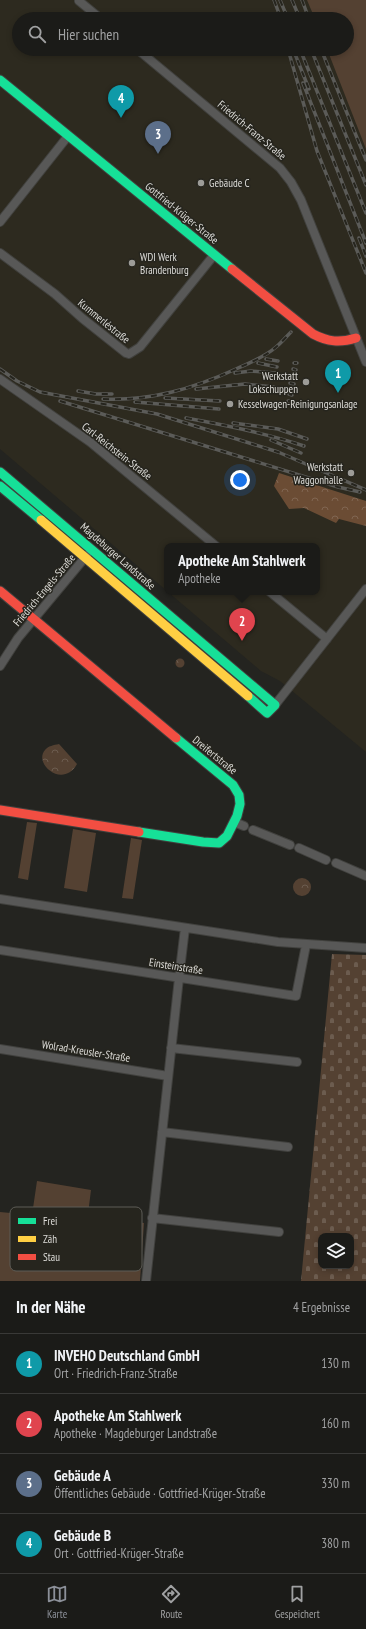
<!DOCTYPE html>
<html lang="de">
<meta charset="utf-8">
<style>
body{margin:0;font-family:"PT Sans Narrow",sans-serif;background:#282825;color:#f1f3f6}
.controls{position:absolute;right:12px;bottom:12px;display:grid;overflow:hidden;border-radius:8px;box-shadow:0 2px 6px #0003}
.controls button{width:36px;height:36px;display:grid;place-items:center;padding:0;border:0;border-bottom:1px solid #393937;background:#1b1b18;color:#f1f3f6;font:20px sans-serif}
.you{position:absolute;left:240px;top:480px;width:14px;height:14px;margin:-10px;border:3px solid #fff;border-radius:50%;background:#1a73e8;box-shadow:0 0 0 6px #1a73e833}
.badge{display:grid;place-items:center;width:26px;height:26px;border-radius:50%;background:#8c9099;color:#fff;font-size:13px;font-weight:700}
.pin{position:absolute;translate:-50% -33px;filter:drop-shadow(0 1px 2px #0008)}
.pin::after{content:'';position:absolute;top:21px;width:14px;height:12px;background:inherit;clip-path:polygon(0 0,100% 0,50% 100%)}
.popup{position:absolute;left:164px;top:543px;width:156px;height:52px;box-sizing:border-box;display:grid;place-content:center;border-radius:8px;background:#1b1b18;filter:drop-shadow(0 1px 3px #0005);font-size:13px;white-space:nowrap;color:#a0a1a2}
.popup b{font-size:15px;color:#f1f3f6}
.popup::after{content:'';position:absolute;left:50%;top:100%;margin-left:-8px;border:8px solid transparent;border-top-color:#1b1b18}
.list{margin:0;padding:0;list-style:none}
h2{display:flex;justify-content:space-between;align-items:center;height:52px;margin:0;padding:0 16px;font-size:17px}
h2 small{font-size:13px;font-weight:400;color:#a0a1a2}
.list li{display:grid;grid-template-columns:26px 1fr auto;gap:12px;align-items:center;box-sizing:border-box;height:60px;padding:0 16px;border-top:1px solid #393937}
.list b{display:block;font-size:15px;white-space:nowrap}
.list p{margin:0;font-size:13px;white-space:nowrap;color:#a0a1a2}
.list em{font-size:13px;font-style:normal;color:#a0a1a2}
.icon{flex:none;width:22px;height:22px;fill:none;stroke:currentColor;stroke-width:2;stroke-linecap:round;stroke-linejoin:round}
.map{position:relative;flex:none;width:366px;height:1281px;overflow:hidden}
.search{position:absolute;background:#1b1b18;box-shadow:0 2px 6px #0003;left:12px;right:12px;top:12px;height:44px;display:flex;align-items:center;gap:10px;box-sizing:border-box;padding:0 14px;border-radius:22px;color:#a0a1a2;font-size:15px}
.sheet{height:292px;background:#1b1b18}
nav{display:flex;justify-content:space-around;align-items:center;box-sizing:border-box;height:56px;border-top:1px solid #393937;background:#1b1b18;font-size:11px;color:#a0a1a2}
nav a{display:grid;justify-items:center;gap:2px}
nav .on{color:#8c9099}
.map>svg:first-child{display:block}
</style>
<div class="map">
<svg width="366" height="1281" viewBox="0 0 366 1281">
<defs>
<pattern id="forest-crowns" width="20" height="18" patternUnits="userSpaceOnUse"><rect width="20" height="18" fill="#6b4c34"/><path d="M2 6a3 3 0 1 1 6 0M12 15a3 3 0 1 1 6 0" fill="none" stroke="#806551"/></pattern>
<pattern id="cemetery-stones" width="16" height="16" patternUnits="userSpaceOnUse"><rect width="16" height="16" fill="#544132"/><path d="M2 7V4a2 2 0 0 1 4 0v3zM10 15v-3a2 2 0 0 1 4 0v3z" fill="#6c5c4f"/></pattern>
<pattern id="park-crowns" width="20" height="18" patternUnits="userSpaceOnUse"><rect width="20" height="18" fill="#544132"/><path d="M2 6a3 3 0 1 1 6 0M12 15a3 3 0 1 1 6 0" fill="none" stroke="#6c5c4f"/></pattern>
</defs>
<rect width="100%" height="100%" fill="#242420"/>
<path fill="#2d2a1f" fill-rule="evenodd" d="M 0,0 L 366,0 L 366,752 L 280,681 L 261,671 L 168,592 L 317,592 L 317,546 L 167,546 L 167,591 L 0,449 ZM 19,19 L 347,19 L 347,49 L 19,49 Z"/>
<path fill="#544132" d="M 307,0 L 366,0 L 366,149 L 327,49 L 347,49 L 347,19 L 315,19 Z
M 27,822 L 37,823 L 28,880 L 18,878 Z
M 73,829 L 96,833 L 87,892 L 64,888 Z
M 131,838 L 142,840 L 133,899 L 122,898 Z
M 37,1181 L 91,1190 L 88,1214 L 144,1223 L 140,1281 L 0,1281 L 0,1212 L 32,1215 Z"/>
<path fill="url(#forest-crowns)" d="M 279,473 L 366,501 L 366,526 L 339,519 L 336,523 L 304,508 L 289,509 L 274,486 Z"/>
<path fill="url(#cemetery-stones)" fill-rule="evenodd" d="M 332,954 L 366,955 L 366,1281 L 301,1281 ZM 321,1236 L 351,1236 L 351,1266 L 321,1266 Z"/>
<path fill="url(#park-crowns)" d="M175.5 663a4.5 4.5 0 1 1 9 0a4.5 4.5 0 1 1-9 0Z
M 59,744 L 77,764 C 63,789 33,764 45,750 C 48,746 54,745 59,744 Z
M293 887a9 9 0 1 1 18 0a9 9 0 1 1-18 0Z"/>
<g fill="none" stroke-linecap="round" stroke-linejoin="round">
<defs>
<path id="street" d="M 79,1 L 101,19
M 137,49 L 280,168 L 291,182 L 301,200 L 366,362
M 0,222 L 68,136
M 0,253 L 55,294 L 82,318 L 126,353 L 129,354 L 140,347 L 214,255
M 0,379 L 90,442 L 216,546
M 270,592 L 327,639
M 0,666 L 18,638 L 87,555
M 275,705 L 366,589
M 234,822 L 244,826
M 253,830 L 290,845
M 299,848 L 326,860
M 336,863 L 366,876
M 0,899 L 278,942 L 366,948
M 0,950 L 296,996 L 306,945
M 171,1048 L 297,1062
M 0,1049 L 168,1076
M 162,1132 L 288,1147
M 152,1218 L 279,1232
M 146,1281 L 179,978 L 185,928"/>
<path id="fast" d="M 0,80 L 232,269
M 0,472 L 275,705 L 267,713 L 248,696
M 0,486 L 41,520
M 139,832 L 203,842 L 219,843 L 227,836 L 237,816 L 240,804 L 239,795 L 233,785 L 176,738"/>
<path id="slow" d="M 41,520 L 248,696"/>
<path id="jam" d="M 232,269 L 313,334 C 328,342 340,343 356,338
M 0,591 L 176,738
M 0,810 L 139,832"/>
</defs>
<use href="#street" stroke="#41413e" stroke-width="10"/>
<use href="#fast" stroke="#41413e" stroke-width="11"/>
<use href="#slow" stroke="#41413e" stroke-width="11"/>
<use href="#jam" stroke="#41413e" stroke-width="11"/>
<use href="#street" stroke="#585857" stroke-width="8"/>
<use href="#fast" stroke="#16e098" stroke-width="9"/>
<use href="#slow" stroke="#ffcf43" stroke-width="9"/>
<use href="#jam" stroke="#f24e42" stroke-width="9"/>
<defs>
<path id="rail" d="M 274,0 L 281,19
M 280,0 L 288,19
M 292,0 L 300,19
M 302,0 L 309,19
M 288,49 L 317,151 L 366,273
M 293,49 L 309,89
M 300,49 L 366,213
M 311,49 L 366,185
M 321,49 L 366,160
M 303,83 L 366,243
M 359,238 L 366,256
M 266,359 L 278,361
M 258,363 L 277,367
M 294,363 L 297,363
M 0,369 L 17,381 L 40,392 L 157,414 L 278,452 L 366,490
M 293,369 L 296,370
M 235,373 L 251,371 L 276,373
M 292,375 L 295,376
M 290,383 L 294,384
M 196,389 L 245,384 L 274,387
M 78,391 L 96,394 L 112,394
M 289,394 L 292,395
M 165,398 L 220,401
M 103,399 C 151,401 192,389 236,369 C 249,363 265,357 276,347 C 281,343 286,337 291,332
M 60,401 L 338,487 L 360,492
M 288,401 L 292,401
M 135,402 L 219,409
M 186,418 C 225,425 266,433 304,446
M 233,423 L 278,429 L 307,439
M 271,440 L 301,453"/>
</defs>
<use href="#rail" stroke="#5b5b58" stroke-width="3.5"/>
<use href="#rail" stroke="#26251e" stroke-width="2" stroke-dasharray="6" stroke-linecap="butt"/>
</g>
<g fill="#9d9c98" stroke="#26251e" stroke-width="1.5">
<circle cx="201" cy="183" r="4"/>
<circle cx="132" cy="263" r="4"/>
<circle cx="306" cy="382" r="4"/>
<circle cx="230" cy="404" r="4"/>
<circle cx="351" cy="473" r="4"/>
</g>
<g text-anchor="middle" stroke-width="3" stroke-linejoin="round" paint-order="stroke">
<g font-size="11" fill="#deddd9" stroke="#26251e">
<text transform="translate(252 130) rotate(40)" y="4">Friedrich-Franz-Straße</text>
<text transform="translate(182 213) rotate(39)" y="4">Gottfried-Krüger-Straße</text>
<text transform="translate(104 321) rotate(39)" y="4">Kummerléstraße</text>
<text transform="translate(117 451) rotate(38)" y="4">Carl-Reichstein-Straße</text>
<text transform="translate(118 556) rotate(41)" y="4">Magdeburger Landstraße</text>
<text transform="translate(44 590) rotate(-50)" y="4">Friedrich-Engels-Straße</text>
<text transform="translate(215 755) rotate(39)" y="4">Dreifertstraße</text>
<text transform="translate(176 966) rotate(9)" y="4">Einsteinstraße</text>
<text transform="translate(86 1051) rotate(9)" y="4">Wolrad-Kreusler-Straße</text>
</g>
<g font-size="11" fill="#deddd9" stroke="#26251e" text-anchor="start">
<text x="209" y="187">Gebäude C</text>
<text x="140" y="261">WDI Werk<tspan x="140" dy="13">Brandenburg</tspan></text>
<text x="298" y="380" text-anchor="end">Werkstatt<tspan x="298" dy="13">Lokschuppen</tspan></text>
<text x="238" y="408">Kesselwagen-Reinigungsanlage</text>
<text x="343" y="471" text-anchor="end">Werkstatt<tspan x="343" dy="13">Waggonhalle</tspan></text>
</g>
</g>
<rect x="10" y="1207" width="132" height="64" rx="6" fill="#26251e" stroke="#5d5c56" stroke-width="1"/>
<rect x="18" y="1218" width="18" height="6" fill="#16e098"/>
<rect x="18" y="1236" width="18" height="6" fill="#ffcf43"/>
<rect x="18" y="1254" width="18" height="6" fill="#f24e42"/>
<g font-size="11" fill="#deddd9">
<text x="43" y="1225">Frei</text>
<text x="43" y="1243">Zäh</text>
<text x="43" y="1261">Stau</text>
</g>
</svg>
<div class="controls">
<button><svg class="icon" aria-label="layers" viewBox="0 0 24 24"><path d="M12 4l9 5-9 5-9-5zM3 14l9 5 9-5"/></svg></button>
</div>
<div class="you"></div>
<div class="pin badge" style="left:338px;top:393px;background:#0f9aa8">1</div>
<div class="pin badge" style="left:242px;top:641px;background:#e0444e">2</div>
<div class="popup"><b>Apotheke Am Stahlwerk</b>Apotheke</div>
<div class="pin badge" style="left:158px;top:154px;background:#5c6f8a">3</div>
<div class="pin badge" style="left:121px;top:118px;background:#0f9aa8">4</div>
<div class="search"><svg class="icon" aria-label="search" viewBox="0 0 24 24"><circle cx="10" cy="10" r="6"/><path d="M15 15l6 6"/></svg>Hier suchen</div>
</div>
<section class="sheet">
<h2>In der Nähe<small>4 Ergebnisse</small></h2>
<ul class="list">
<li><span class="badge" style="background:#0f9aa8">1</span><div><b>INVEHO Deutschland GmbH</b><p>Ort · Friedrich-Franz-Straße</p></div><em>130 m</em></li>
<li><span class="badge" style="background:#e0444e">2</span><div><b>Apotheke Am Stahlwerk</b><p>Apotheke · Magdeburger Landstraße</p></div><em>160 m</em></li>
<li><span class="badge" style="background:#5c6f8a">3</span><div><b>Gebäude A</b><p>Öffentliches Gebäude · Gottfried-Krüger-Straße</p></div><em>330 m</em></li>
<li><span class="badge" style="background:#0f9aa8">4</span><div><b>Gebäude B</b><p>Ort · Gottfried-Krüger-Straße</p></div><em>380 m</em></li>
</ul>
</section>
<nav>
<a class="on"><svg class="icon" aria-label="map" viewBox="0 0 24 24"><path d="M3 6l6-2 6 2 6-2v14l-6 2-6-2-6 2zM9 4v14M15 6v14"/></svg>Karte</a>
<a><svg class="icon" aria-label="directions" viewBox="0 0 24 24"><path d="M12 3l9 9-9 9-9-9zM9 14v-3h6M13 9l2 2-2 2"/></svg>Route</a>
<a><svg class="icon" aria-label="saved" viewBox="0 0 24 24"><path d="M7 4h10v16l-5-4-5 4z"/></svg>Gespeichert</a>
</nav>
